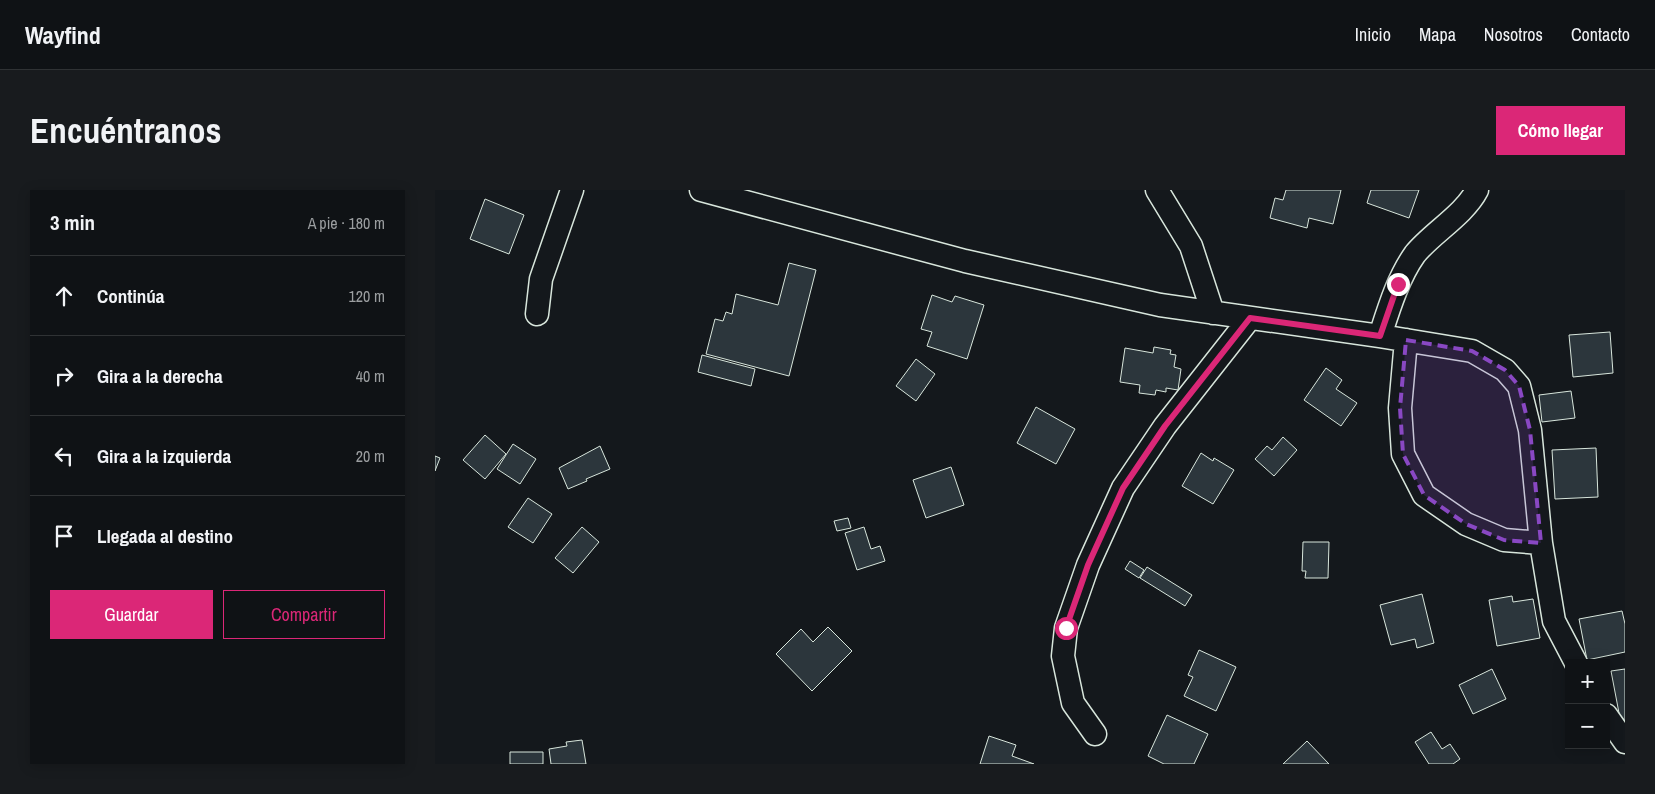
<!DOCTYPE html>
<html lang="es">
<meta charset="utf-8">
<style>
body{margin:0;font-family:"Archivo Narrow",sans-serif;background:#181b1e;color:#f1f3f6}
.controls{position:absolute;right:15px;bottom:15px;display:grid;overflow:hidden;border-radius:0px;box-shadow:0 2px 12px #0003}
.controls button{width:45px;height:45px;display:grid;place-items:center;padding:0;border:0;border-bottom:1px solid #2f3234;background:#0f1215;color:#f1f3f6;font:25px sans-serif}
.stop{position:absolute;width:15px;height:15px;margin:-11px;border:4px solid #db2777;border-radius:50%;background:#fff}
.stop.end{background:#db2777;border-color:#fff;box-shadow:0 1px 5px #0008}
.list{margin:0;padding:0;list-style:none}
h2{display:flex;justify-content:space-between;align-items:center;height:65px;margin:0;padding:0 20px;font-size:21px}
h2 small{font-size:16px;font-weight:400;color:#9b9ea0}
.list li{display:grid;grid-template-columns:32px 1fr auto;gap:15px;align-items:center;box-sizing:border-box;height:80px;padding:0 20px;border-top:1px solid #2f3234}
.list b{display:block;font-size:19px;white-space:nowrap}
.list em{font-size:16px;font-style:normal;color:#9b9ea0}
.actions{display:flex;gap:10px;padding:15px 20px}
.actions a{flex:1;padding:11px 0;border:1px solid #db2777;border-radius:0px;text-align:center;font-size:18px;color:#db2777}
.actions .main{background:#db2777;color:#fff}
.icon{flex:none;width:28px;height:28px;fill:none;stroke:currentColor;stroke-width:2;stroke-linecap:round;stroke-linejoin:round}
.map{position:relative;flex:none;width:1190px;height:574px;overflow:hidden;border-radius:0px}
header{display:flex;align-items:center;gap:30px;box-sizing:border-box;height:70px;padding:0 25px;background:#0f1215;border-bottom:1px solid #2f3234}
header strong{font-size:24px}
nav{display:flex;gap:28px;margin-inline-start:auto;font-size:18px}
.intro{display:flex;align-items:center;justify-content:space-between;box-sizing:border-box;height:120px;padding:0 30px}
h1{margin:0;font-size:35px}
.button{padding:12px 22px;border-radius:0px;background:#db2777;color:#fff;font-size:18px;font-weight:700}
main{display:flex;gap:30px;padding:0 30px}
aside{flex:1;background:#0f1215;border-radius:0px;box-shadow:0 2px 12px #0003}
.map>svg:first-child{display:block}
</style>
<header>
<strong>Wayfind</strong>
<nav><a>Inicio</a><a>Mapa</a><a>Nosotros</a><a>Contacto</a></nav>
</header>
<div class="intro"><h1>Encuéntranos</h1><a class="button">Cómo llegar</a></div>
<main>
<aside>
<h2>3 min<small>A pie · 180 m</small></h2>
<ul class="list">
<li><svg class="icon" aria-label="ahead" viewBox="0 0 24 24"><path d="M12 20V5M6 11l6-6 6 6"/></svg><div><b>Continúa</b></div><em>120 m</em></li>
<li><svg class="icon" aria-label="right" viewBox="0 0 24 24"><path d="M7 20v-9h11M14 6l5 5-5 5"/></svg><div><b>Gira a la derecha</b></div><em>40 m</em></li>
<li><svg class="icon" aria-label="left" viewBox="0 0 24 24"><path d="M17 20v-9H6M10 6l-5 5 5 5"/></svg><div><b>Gira a la izquierda</b></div><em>20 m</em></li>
<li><svg class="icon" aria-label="arrive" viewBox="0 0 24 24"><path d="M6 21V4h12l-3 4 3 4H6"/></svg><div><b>Llegada al destino</b></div></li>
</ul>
<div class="actions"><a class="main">Guardar</a><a>Compartir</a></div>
</aside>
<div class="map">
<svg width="1190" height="574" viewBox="0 0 1190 574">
<rect width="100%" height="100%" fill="#14181c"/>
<path fill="#2c363c" stroke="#d8e6dc" d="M 851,0 L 906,0 L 898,34 L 874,28 L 872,38 L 835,28 L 840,8 L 848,10 Z
M 936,0 L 984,0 L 974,28 L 932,13 Z
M 50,9 L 89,25 L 74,64 L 35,49 Z
M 354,73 L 381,80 L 354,186 L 271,164 L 280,129 L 288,131 L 291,122 L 297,124 L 301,104 L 343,115 Z
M 497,105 L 517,112 L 520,106 L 549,115 L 532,169 L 492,156 L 497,142 L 486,139 Z
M 1175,142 L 1178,183 L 1138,187 L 1134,145 Z
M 719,157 L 736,160 L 735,164 L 741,165 L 739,177 L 746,179 L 743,200 L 731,198 L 731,202 L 721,200 L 720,205 L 704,203 L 705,195 L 685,192 L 690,158 L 718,163 Z
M 267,165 L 320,179 L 316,196 L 263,182 Z
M 481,169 L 500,184 L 481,211 L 461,196 Z
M 891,178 L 907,190 L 901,199 L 922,213 L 906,236 L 869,210 Z
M 1136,201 L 1140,228 L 1107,232 L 1104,205 Z
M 601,217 L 640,239 L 621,274 L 582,253 Z
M 50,245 L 71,264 L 50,289 L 28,270 Z
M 848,247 L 862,260 L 839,286 L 820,269 L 832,256 L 837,260 Z
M 78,254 L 101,269 L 85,294 L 62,279 Z
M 165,256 L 175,279 L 151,289 L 152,291 L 133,299 L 124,278 Z
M 1161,258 L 1163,307 L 1120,309 L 1117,260 Z
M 766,263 L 778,271 L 779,268 L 799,280 L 778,314 L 747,296 Z
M 0,266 L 5,268 L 0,281 Z
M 516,277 L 529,315 L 491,328 L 478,290 Z
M 93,308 L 117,324 L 98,353 L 73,337 Z
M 413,328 L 416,338 L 402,341 L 399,331 Z
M 147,337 L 164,352 L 138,383 L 120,368 Z
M 429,337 L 436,359 L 445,356 L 450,371 L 422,380 L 410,343 Z
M 868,352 L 894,352 L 893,388 L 870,388 L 871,381 L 867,381 Z
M 695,371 L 709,380 L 704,388 L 690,379 Z
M 712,377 L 757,405 L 750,416 L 705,388 Z
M 987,404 L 999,453 L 982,458 L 980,449 L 956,455 L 945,415 Z
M 1077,406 L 1078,412 L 1098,409 L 1105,448 L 1062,456 L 1054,410 Z
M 1187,421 L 1190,434 L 1190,462 L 1152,470 L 1144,429 Z
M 393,437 L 417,461 L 377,501 L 341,464 L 366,439 L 378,452 Z
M 764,460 L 801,477 L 781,521 L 749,506 L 758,487 L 753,485 Z
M 1057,479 L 1071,509 L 1038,524 L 1024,495 Z
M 1190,479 L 1190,543 L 1188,544 L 1176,481 Z
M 732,525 L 773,544 L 759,574 L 729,574 L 713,566 Z
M 996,542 L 1007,559 L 1015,554 L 1025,569 L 1018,574 L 994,574 L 980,552 Z
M 554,546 L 581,555 L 577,566 L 599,574 L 545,574 Z
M 147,550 L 151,574 L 116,574 L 114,559 L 132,556 L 131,552 Z
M 872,551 L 894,574 L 848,574 Z
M 75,562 L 108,562 L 108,574 L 75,574 Z"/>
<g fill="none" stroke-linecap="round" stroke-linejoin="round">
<defs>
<path id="minor" d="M 266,0 L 530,71 L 725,115 L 945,146 L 1037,161 L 1070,180 L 1084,196 L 1095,240 L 1106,353 L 1119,431 L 1141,473
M 722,0 L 756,56 L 778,123
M 102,124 L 106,89 L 137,0
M 945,146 C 954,118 963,88 980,64 C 997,43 1029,25 1042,0
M 971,150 L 965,218 L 968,264 L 989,305 L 1031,334 L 1069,350 L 1106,353
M 1171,525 L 1190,552
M 660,544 L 638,513 L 628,466 L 631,438 L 653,375 L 688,298 L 730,236 L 815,128"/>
</defs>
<use href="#minor" stroke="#d8e6dc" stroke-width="25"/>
<use href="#minor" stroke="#14181c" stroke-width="22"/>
</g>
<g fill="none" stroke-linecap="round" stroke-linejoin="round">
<path stroke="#db2777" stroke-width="6" d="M 631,438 L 653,375 L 688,298 L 730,236 L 815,128 L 945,146 L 963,94"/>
</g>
<path fill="#8948c3" fill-opacity="0.2" stroke="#8948c3" stroke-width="4" stroke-dasharray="10 6" stroke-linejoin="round" d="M 971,150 L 1037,161 L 1070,180 L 1084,196 L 1095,240 L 1106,353 L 1069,350 L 1031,334 L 989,305 L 968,264 L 965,218 Z"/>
</svg>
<div class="controls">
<button>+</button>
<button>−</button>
</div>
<div class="stop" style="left:631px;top:438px"></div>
<div class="stop end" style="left:963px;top:94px"></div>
</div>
</main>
